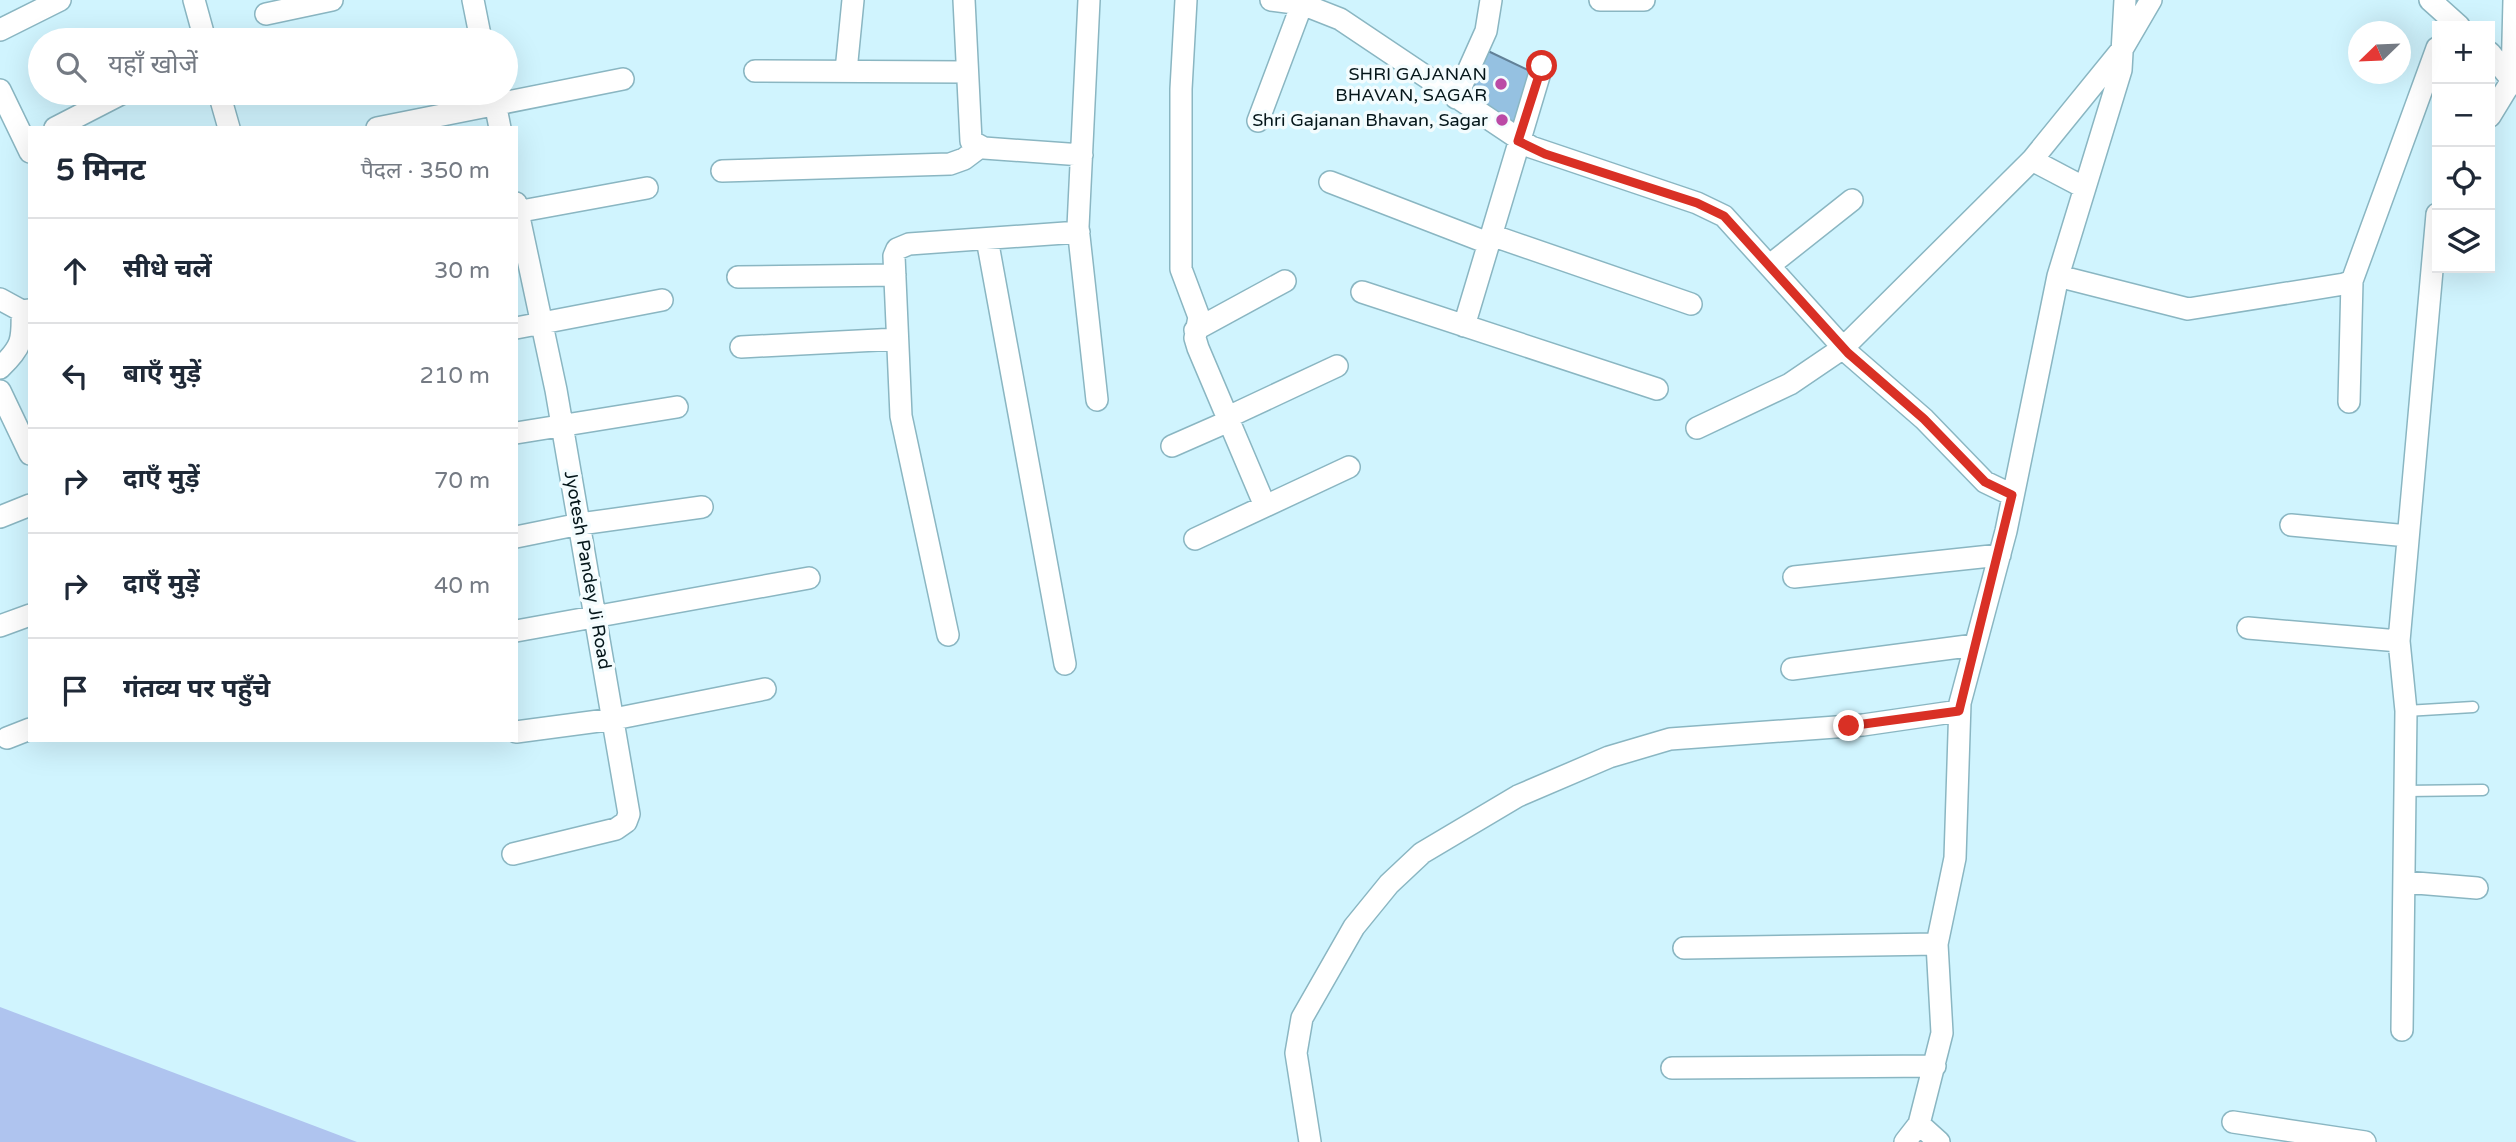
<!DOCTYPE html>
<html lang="hi">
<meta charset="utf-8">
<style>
body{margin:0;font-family:"Varela Round","Noto Sans Devanagari",sans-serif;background:#f6f6f7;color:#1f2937}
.controls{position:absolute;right:21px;top:21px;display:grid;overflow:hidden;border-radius:0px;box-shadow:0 7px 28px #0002}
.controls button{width:63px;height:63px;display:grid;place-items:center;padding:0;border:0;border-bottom:2px solid #e0e1e3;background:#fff;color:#1f2937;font:35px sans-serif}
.compass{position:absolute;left:2348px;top:21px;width:63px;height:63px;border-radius:50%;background:#fff;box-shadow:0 7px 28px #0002;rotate:247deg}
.stop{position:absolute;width:21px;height:21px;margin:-16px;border:5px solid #d93025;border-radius:50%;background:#fff}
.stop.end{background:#d93025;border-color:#fff;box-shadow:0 2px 7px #0008}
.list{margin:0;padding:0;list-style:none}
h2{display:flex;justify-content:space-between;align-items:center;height:91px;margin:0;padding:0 28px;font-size:30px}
h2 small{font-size:23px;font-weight:400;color:#747a83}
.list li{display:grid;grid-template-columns:46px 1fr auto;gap:21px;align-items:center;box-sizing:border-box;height:105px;padding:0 28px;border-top:2px solid #e0e1e3}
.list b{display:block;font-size:26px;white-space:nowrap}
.list em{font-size:23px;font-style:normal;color:#747a83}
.icon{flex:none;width:38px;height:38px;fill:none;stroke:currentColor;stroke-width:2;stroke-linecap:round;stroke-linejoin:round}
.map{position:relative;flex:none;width:2516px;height:1142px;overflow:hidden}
.search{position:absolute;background:#fff;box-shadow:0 7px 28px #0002;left:28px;top:28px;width:490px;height:77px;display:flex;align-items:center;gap:18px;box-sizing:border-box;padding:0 24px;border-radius:38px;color:#747a83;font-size:26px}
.panel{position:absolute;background:#fff;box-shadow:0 7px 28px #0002;left:28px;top:126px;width:490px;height:616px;border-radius:0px}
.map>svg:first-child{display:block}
</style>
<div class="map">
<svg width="2516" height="1142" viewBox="0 0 2516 1142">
<rect width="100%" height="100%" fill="#d0f4fe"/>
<path fill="#afc4ef" d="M 0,1007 L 357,1142 L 0,1142 Z"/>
<path fill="#95c1e1" stroke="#628198" stroke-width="2" d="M 1488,51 L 1530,71 L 1513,129 L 1469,97 Z"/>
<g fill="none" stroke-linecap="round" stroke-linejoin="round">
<defs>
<path id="lane" d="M 2406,711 L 2473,707
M 2405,791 L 2483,790"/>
<path id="street" d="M 194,0 L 205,40
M 473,0 L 481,40
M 964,0 L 971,141 L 984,148 L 1082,155
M 1089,0 L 1078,227 L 1097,400
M 1186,0 L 1181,89 L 1181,269 L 1199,317 L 1195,338 L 1198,348 L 1265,506
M 1271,0 L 1302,4 L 1340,19 L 1531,147 L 1697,203 L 1724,216 L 1848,353 L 1924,419 L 1985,482 L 2012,495
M 1600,0 L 1644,0
M 2430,0 L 2459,26
M 266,14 L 332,0
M 0,30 L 60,0
M 2490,53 L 2515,84
M 755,71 L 966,72
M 846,71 L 853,0
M 0,90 L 30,152
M 219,93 L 229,128
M 493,93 L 500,128
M 1456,98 L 1486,31 L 1491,0
M 2490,116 L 2512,80 L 2514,0
M 1258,121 L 1302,4
M 55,128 L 123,93
M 377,128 L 623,79
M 2032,160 L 2085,188
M 722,171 L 950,164 L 964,159 L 980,147
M 1330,182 L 1488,243
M 516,212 L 647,188
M 1491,235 L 1691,304
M 987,239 L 1065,664
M 1770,265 L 1852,200
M 2058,276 L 2188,309 L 2344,284 L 2352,281 L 2437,48
M 738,277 L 895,275
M 1362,292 L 1657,389
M 0,299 L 22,311 L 30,310
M 1464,326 L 1542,66
M 516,328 L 662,300
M 1195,330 L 1285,281
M 741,347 L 897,339
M 0,368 C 22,347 23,340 22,311
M 0,391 L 30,454
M 2349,402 L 2352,281
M 1228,417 L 1337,366
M 1697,428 L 1790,384 L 1843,348 L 2032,160 L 2123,48 L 2151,0
M 516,433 L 677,407
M 1172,446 L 1229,421
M 0,517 L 30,505
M 2291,525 L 2408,536
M 516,537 L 580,524 L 702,507
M 1195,539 L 1349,467
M 1794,577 L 2000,555
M 0,626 L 30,615
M 2248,628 L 2399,641
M 516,631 L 809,578
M 948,635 L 901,416 L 894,256 L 897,249 L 909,244 L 1079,232
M 1792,669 L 1975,645
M 516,732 L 614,719 L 765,689
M 7,738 L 30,729
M 513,854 L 616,829 L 626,822 L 629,814 L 556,390 L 516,203
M 2404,882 L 2477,888
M 1684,948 L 1937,944
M 2402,1030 L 2406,711 L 2399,641 L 2437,214
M 1672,1068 L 1935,1066
M 2233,1122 L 2365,1142
M 1919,1124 L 1939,1142
M 1310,1142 L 1296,1053 L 1302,1018 L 1354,927 L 1389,884 L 1422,853 L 1518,796 L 1609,757 L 1670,739 L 1863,725 L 1959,711
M 1905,1142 L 1919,1124 L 1942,1033 L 1937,944 L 1955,858 L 1960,703 L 2006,531 L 2058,276 L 2121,70 L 2125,0"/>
</defs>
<use href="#lane" stroke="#8ab6c2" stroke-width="13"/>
<use href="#street" stroke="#8ab6c2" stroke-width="24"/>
<use href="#lane" stroke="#fff" stroke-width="10"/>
<use href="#street" stroke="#fff" stroke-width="21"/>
</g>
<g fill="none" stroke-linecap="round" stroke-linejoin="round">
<path stroke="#d93025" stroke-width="9" d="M 1542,66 L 1518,141 L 1545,154 L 1697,203 L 1724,216 L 1848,353 L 1924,419 L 1985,482 L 2012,495 L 1959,711 L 1849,726"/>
</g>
<g fill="#bb4aa6" stroke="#f3fcfe" stroke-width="2.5">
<circle cx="1501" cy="84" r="7"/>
<circle cx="1502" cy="120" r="7"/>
</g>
<g text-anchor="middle" stroke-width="7" stroke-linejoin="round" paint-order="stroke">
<g font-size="18" fill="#05161a" stroke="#f3fcfe" text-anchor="end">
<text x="1487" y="80">SHRI GAJANAN<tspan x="1487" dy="21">BHAVAN, SAGAR</tspan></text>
<text x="1488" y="126">Shri Gajanan Bhavan, Sagar</text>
</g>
<g font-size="18" fill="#05161a" stroke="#f3fcfe">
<text transform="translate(588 570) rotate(80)" y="6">Jyotesh Pandey Ji Road</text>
</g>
</g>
</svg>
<div class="controls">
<button>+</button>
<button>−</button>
<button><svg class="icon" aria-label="locate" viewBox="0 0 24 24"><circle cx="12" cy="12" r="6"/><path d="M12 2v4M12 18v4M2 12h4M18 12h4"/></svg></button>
<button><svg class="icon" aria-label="layers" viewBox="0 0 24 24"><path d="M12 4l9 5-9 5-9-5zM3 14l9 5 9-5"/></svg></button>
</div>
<svg class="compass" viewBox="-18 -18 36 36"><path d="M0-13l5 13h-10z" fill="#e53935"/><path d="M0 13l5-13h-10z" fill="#747a83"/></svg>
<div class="stop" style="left:1542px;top:66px"></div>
<div class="stop end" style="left:1849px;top:726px"></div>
<div class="search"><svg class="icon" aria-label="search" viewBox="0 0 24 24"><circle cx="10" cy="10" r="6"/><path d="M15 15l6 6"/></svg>यहाँ खोजें</div>
<section class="panel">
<h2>5 मिनट<small>पैदल · 350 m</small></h2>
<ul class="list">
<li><svg class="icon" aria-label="ahead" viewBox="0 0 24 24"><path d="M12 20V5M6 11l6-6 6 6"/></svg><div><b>सीधे चलें</b></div><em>30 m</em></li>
<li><svg class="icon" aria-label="left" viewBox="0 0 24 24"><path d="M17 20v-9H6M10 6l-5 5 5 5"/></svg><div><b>बाएँ मुड़ें</b></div><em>210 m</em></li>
<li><svg class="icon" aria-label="right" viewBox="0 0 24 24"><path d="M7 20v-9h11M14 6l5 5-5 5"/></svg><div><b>दाएँ मुड़ें</b></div><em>70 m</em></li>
<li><svg class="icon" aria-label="right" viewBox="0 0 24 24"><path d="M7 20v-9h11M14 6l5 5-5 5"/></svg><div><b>दाएँ मुड़ें</b></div><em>40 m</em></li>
<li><svg class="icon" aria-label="arrive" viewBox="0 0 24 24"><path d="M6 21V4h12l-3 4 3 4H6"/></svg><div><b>गंतव्य पर पहुँचे</b></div></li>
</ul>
</section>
</div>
